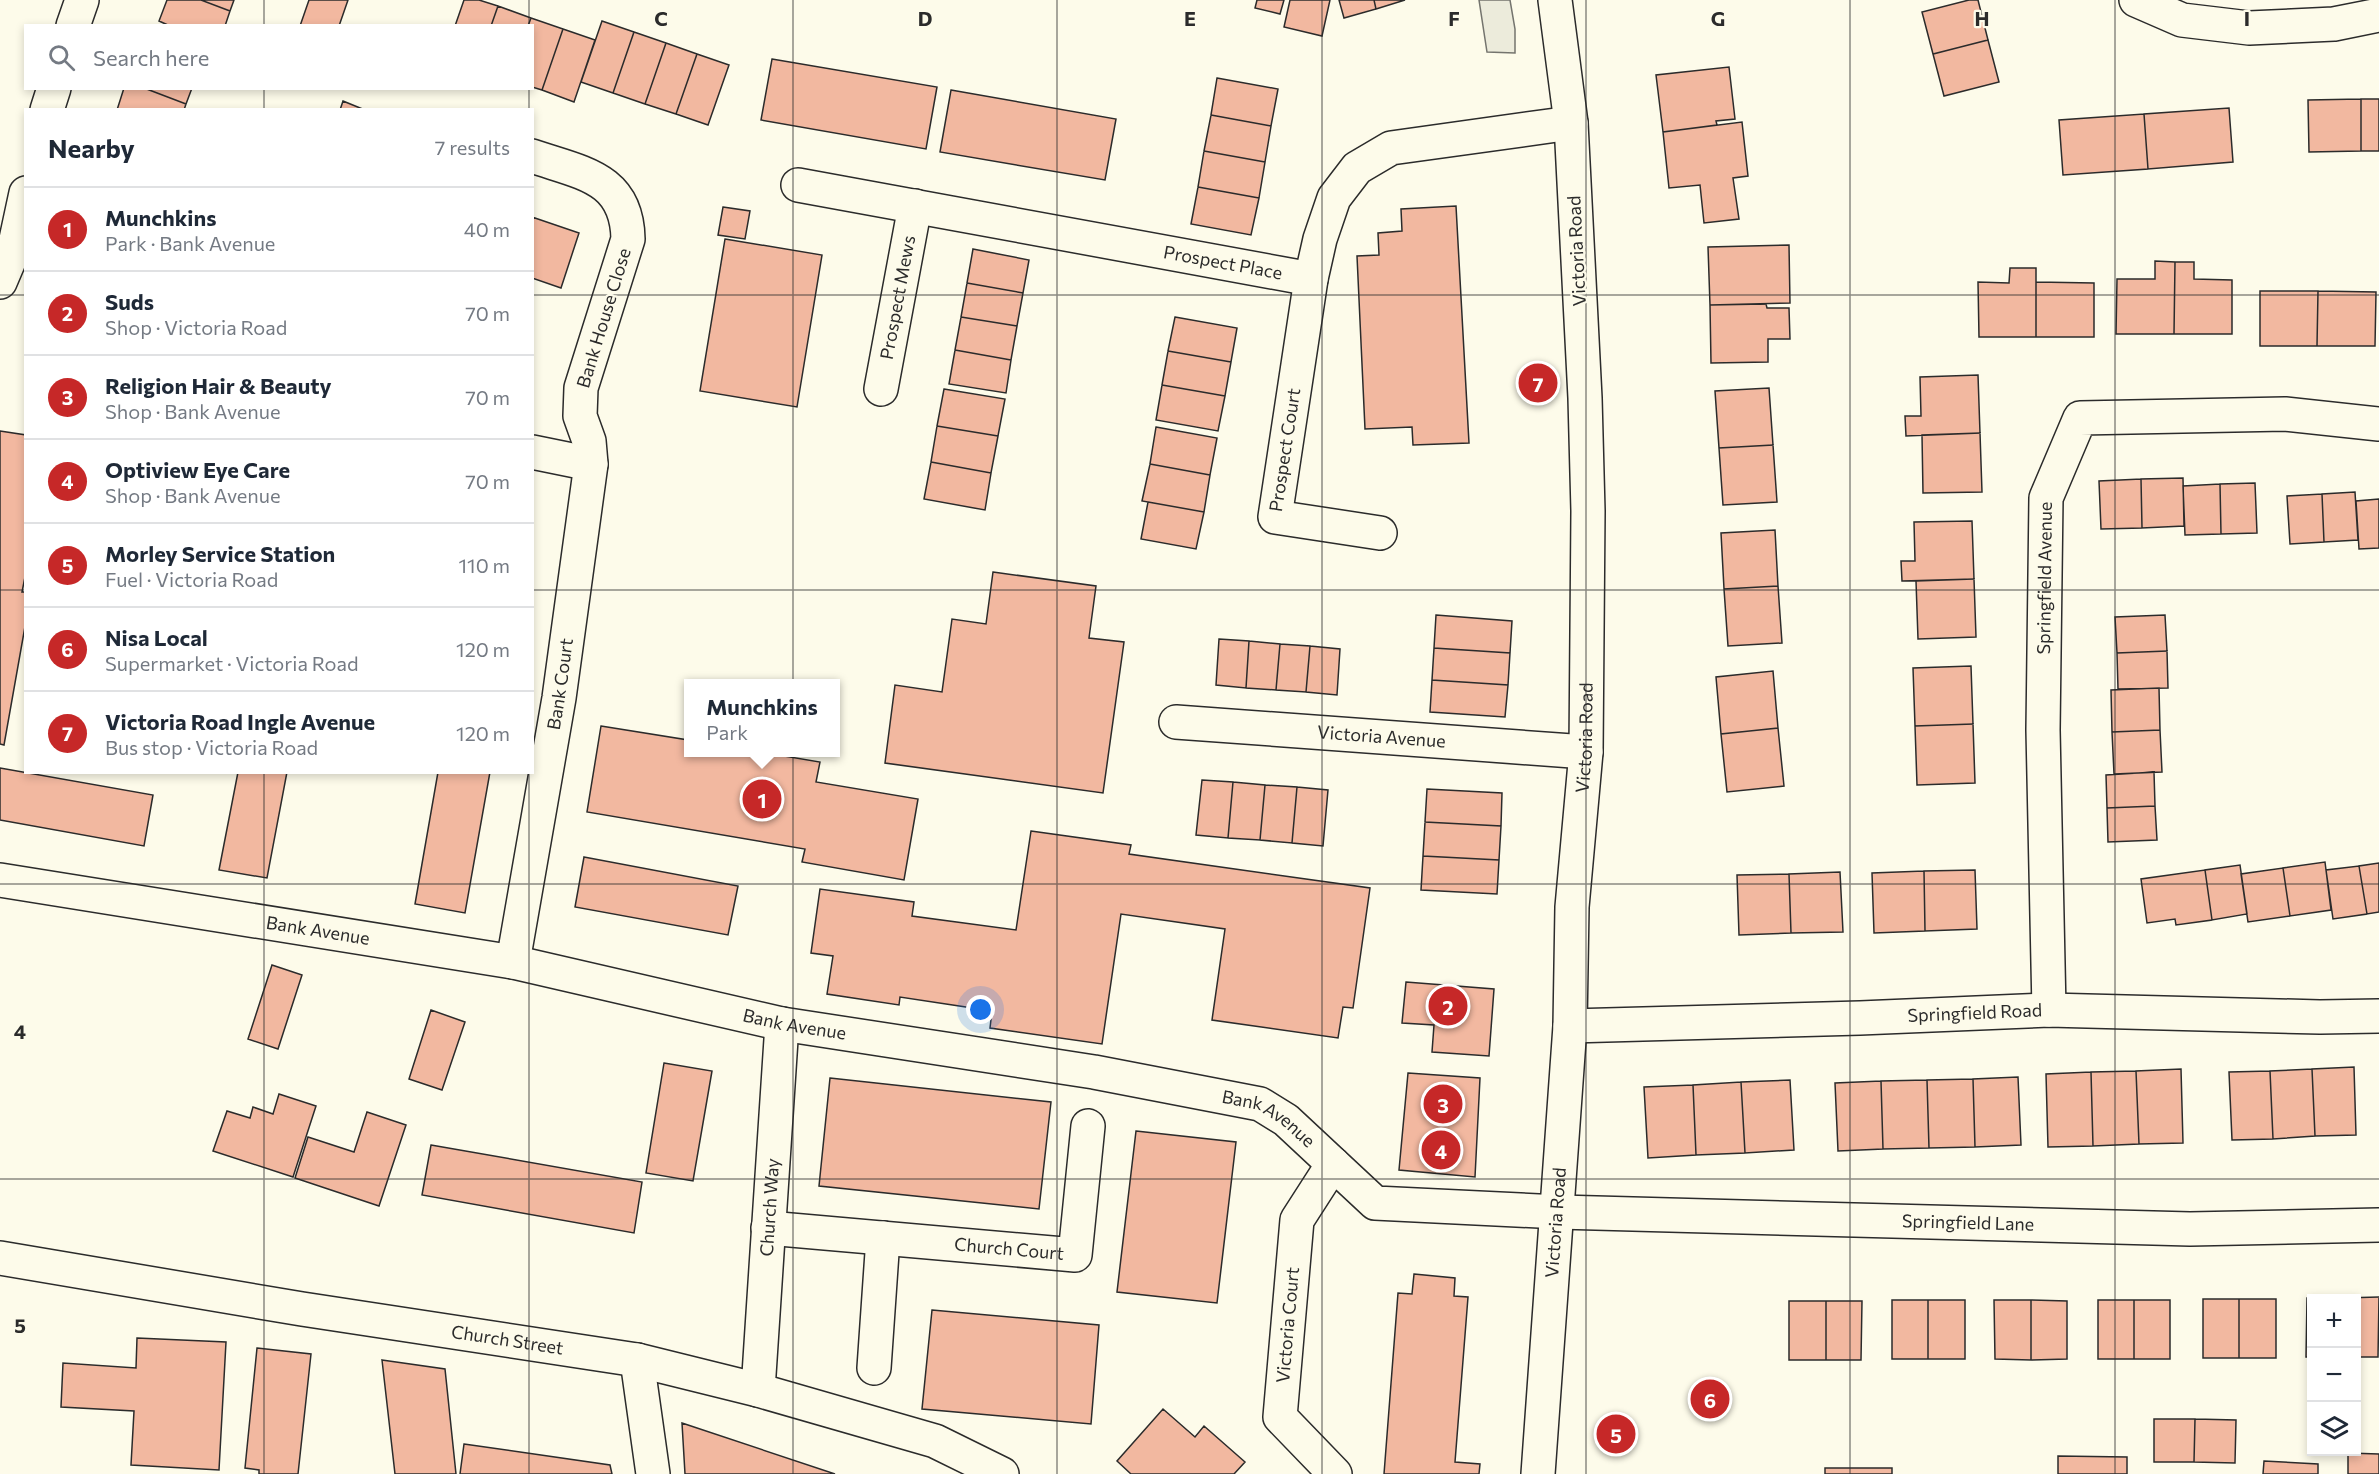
<!DOCTYPE html>
<meta charset="utf-8">
<style>
body{margin:0;font-family:Commissioner,sans-serif;background:#f6f6f7;color:#1f2937}
.controls{position:absolute;right:18px;bottom:18px;display:grid;overflow:hidden;border-radius:0px;box-shadow:0 3px 9px #0003}
.controls button{width:54px;height:54px;display:grid;place-items:center;padding:0;border:0;border-bottom:2px solid #e0e1e3;background:#fff;color:#1f2937;font:30px sans-serif}
.you{position:absolute;left:981px;top:1010px;width:21px;height:21px;margin:-15px;border:4px solid #fff;border-radius:50%;background:#1a73e8;box-shadow:0 0 0 9px #1a73e833}
.badge{display:grid;place-items:center;width:39px;height:39px;border-radius:50%;background:#c62828;color:#fff;font-size:20px;font-weight:700}
.pin{position:absolute;translate:-50% -50%;border:3px solid #fff;box-shadow:0 2px 6px #0006}
.popup{position:absolute;left:684px;top:679px;width:156px;height:78px;box-sizing:border-box;display:grid;place-content:center;border-radius:0px;background:#fff;filter:drop-shadow(0 2px 4px #0005);font-size:20px;white-space:nowrap;color:#747a83}
.popup b{font-size:22px;color:#1f2937}
.popup::after{content:'';position:absolute;left:50%;top:100%;margin-left:-12px;border:12px solid transparent;border-top-color:#fff}
.list{margin:0;padding:0;list-style:none}
h2{display:flex;justify-content:space-between;align-items:center;height:78px;margin:0;padding:0 24px;font-size:26px}
h2 small{font-size:20px;font-weight:400;color:#747a83}
.list li{display:grid;grid-template-columns:39px 1fr auto;gap:18px;align-items:center;box-sizing:border-box;height:84px;padding:0 24px;border-top:2px solid #e0e1e3}
.list b{display:block;font-size:22px;white-space:nowrap}
.list p{margin:0;font-size:20px;white-space:nowrap;color:#747a83}
.list em{font-size:20px;font-style:normal;color:#747a83}
.icon{flex:none;width:33px;height:33px;fill:none;stroke:currentColor;stroke-width:2;stroke-linecap:round;stroke-linejoin:round}
.map{position:relative;flex:none;width:2379px;height:1474px;overflow:hidden}
.search{position:absolute;background:#fff;box-shadow:0 3px 9px #0003;left:24px;top:24px;width:510px;height:66px;display:flex;align-items:center;gap:15px;box-sizing:border-box;padding:0 21px;border-radius:0px;color:#747a83;font-size:22px}
.panel{position:absolute;background:#fff;box-shadow:0 3px 9px #0003;left:24px;top:108px;width:510px;height:666px;border-radius:0px}
.map>svg:first-child{display:block}
</style>
<div class="map">
<svg width="2379" height="1474" viewBox="0 0 2379 1474">
<rect width="100%" height="100%" fill="#fdfbea"/>
<path fill="#ecebdb" stroke="#74746e" stroke-width="1.5" d="M 1479,0 L 1510,0 L 1515,29 L 1515,53 L 1487,52 Z"/>
<path fill="#f2b8a0" stroke="#2b2b2b" stroke-width="1.5" d="M 167,0 L 201,0 L 230,11 L 225,26 L 170,26 L 159,21 Z
M 201,0 L 234,0 L 230,11 Z
M 309,0 L 348,0 L 339,26 L 300,26 Z
M 464,0 L 479,0 L 498,6 L 491,26 L 455,26 Z
M 1257,0 L 1284,0 L 1280,14 L 1255,8 Z
M 1290,0 L 1330,0 L 1322,36 L 1284,27 Z
M 1339,0 L 1374,0 L 1376,9 L 1344,18 Z
M 1374,0 L 1405,0 L 1376,9 Z
M 1969,0 L 1978,0 L 1988,40 L 1933,54 L 1922,12 Z
M 498,6 L 531,18 L 528,26 L 491,26 Z
M 531,18 L 563,29 L 542,90 L 532,87 L 532,26 L 528,26 Z
M 602,21 L 634,32 L 613,93 L 581,82 Z
M 563,29 L 595,40 L 574,102 L 542,90 Z
M 634,32 L 666,43 L 645,104 L 613,93 Z
M 1988,40 L 1999,82 L 1944,96 L 1933,54 Z
M 666,43 L 697,54 L 676,114 L 645,104 Z
M 697,54 L 729,65 L 708,125 L 676,114 Z
M 772,59 L 937,87 L 926,149 L 761,120 Z
M 1729,67 L 1735,119 L 1716,121 L 1717,125 L 1663,132 L 1656,75 Z
M 1217,78 L 1278,89 L 1271,126 L 1211,115 Z
M 124,88 L 144,88 L 186,104 L 184,110 L 117,110 Z
M 144,88 L 192,88 L 186,104 Z
M 951,90 L 1116,119 L 1105,180 L 940,152 Z
M 2361,99 L 2379,99 L 2379,151 L 2361,151 Z
M 2361,99 L 2361,151 L 2309,152 L 2308,100 Z
M 343,101 L 365,110 L 340,110 Z
M 2229,108 L 2233,162 L 2148,169 L 2144,114 Z
M 2144,114 L 2148,169 L 2063,175 L 2059,120 Z
M 1211,115 L 1271,126 L 1265,162 L 1204,151 Z
M 1742,122 L 1748,176 L 1733,178 L 1739,219 L 1704,223 L 1700,185 L 1669,188 L 1663,132 Z
M 1204,151 L 1265,162 L 1259,198 L 1198,187 Z
M 1198,187 L 1259,198 L 1251,235 L 1191,224 Z
M 1456,206 L 1469,443 L 1413,445 L 1412,427 L 1365,429 L 1357,256 L 1379,255 L 1378,233 L 1402,231 L 1401,209 Z
M 723,207 L 750,211 L 745,239 L 718,235 Z
M 532,217 L 579,233 L 561,288 L 532,278 Z
M 725,239 L 822,255 L 797,407 L 700,391 Z
M 1789,245 L 1790,303 L 1710,305 L 1708,247 Z
M 973,249 L 1029,260 L 1023,293 L 967,283 Z
M 2155,261 L 2175,262 L 2174,334 L 2116,334 L 2117,279 L 2155,279 Z
M 2175,262 L 2194,262 L 2194,279 L 2232,280 L 2232,334 L 2174,334 Z
M 2010,268 L 2036,268 L 2036,337 L 1979,337 L 1978,282 L 2009,283 Z
M 2036,282 L 2094,283 L 2094,337 L 2036,337 Z
M 967,283 L 1023,293 L 1017,326 L 961,317 Z
M 2260,291 L 2318,291 L 2317,346 L 2260,346 Z
M 2318,291 L 2376,292 L 2375,346 L 2317,346 Z
M 1766,304 L 1767,308 L 1789,308 L 1790,339 L 1768,339 L 1768,362 L 1711,363 L 1710,305 Z
M 961,317 L 1017,326 L 1011,360 L 955,350 Z
M 1175,317 L 1237,328 L 1231,362 L 1168,351 Z
M 955,350 L 1011,360 L 1006,393 L 949,384 Z
M 1168,351 L 1231,362 L 1225,396 L 1162,385 Z
M 1978,375 L 1980,433 L 1906,436 L 1905,416 L 1921,416 L 1920,377 Z
M 1162,385 L 1225,396 L 1218,431 L 1156,420 Z
M 1769,388 L 1773,445 L 1719,448 L 1715,391 Z
M 944,389 L 1005,399 L 998,436 L 937,426 Z
M 937,426 L 998,436 L 991,473 L 931,462 Z
M 1156,427 L 1217,438 L 1210,475 L 1150,464 Z
M 0,431 L 26,435 L 26,572 L 22,592 L 26,592 L 26,621 L 4,745 L 0,744 Z
M 1980,433 L 1982,492 L 1923,493 L 1922,435 Z
M 1773,445 L 1777,502 L 1723,505 L 1719,448 Z
M 931,462 L 991,473 L 985,510 L 924,499 Z
M 1150,464 L 1210,475 L 1204,512 L 1142,501 Z
M 2183,478 L 2184,526 L 2142,528 L 2141,479 Z
M 2141,479 L 2142,528 L 2101,529 L 2099,481 Z
M 2255,483 L 2257,533 L 2221,534 L 2220,484 Z
M 2220,484 L 2221,534 L 2185,535 L 2183,486 Z
M 2355,492 L 2358,540 L 2324,542 L 2322,494 Z
M 2322,494 L 2324,542 L 2290,544 L 2287,496 Z
M 2379,499 L 2379,548 L 2359,549 L 2356,501 Z
M 1148,502 L 1204,512 L 1196,549 L 1141,539 Z
M 1972,521 L 1974,579 L 1902,581 L 1901,561 L 1915,561 L 1914,522 Z
M 1775,530 L 1778,586 L 1724,589 L 1721,533 Z
M 993,572 L 1096,586 L 1089,638 L 1124,642 L 1103,793 L 885,763 L 895,685 L 942,692 L 952,619 L 986,624 Z
M 1974,579 L 1976,637 L 1918,639 L 1916,581 Z
M 1778,586 L 1782,643 L 1728,646 L 1724,589 Z
M 1436,615 L 1512,621 L 1510,653 L 1434,648 Z
M 2165,615 L 2167,651 L 2117,653 L 2115,617 Z
M 1219,639 L 1249,641 L 1246,688 L 1216,685 Z
M 1249,641 L 1280,644 L 1276,690 L 1246,688 Z
M 1280,644 L 1310,646 L 1306,692 L 1276,690 Z
M 1310,646 L 1340,649 L 1337,695 L 1306,692 Z
M 1434,648 L 1510,653 L 1508,685 L 1432,680 Z
M 2167,651 L 2168,688 L 2118,689 L 2117,653 Z
M 1971,666 L 1973,724 L 1915,726 L 1913,668 Z
M 1773,671 L 1778,728 L 1721,734 L 1716,677 Z
M 1432,680 L 1508,685 L 1505,717 L 1430,712 Z
M 2159,688 L 2160,730 L 2112,732 L 2111,690 Z
M 1973,724 L 1975,783 L 1917,785 L 1915,726 Z
M 601,726 L 688,740 L 688,752 L 761,752 L 820,762 L 816,782 L 918,799 L 904,880 L 802,862 L 805,849 L 587,812 Z
M 1778,728 L 1784,786 L 1727,792 L 1721,734 Z
M 2160,730 L 2162,772 L 2114,774 L 2112,732 Z
M 0,768 L 153,795 L 144,846 L 0,820 Z
M 238,772 L 287,772 L 267,878 L 219,870 Z
M 438,772 L 490,772 L 465,913 L 415,904 Z
M 2154,772 L 2155,806 L 2107,808 L 2106,775 Z
M 1202,780 L 1233,782 L 1228,838 L 1196,835 Z
M 1233,782 L 1265,785 L 1260,840 L 1228,838 Z
M 1265,785 L 1297,787 L 1292,843 L 1260,840 Z
M 1297,787 L 1328,790 L 1323,846 L 1292,843 Z
M 1427,789 L 1502,793 L 1501,826 L 1425,822 Z
M 2155,806 L 2157,840 L 2108,842 L 2107,808 Z
M 1425,822 L 1501,826 L 1499,860 L 1423,856 Z
M 1031,831 L 1131,845 L 1129,854 L 1370,888 L 1353,1008 L 1343,1007 L 1338,1038 L 1212,1020 L 1225,929 L 1121,914 L 1102,1044 L 990,1028 L 992,1011 L 900,997 L 899,1005 L 827,994 L 833,956 L 811,953 L 820,889 L 914,902 L 912,916 L 1016,930 Z
M 1423,856 L 1499,860 L 1497,894 L 1421,890 Z
M 584,857 L 738,886 L 728,935 L 575,907 Z
M 2325,862 L 2331,910 L 2290,916 L 2283,868 Z
M 2379,863 L 2379,912 L 2367,914 L 2359,866 Z
M 2240,865 L 2247,914 L 2212,920 L 2205,870 Z
M 2359,866 L 2367,914 L 2333,919 L 2326,870 Z
M 2283,868 L 2290,916 L 2248,922 L 2241,874 Z
M 1975,870 L 1977,929 L 1925,931 L 1924,871 Z
M 2205,870 L 2212,920 L 2176,925 L 2175,919 L 2147,923 L 2141,879 Z
M 1924,871 L 1925,931 L 1874,933 L 1872,873 Z
M 1840,872 L 1843,932 L 1791,933 L 1789,874 Z
M 1789,874 L 1791,933 L 1739,935 L 1737,875 Z
M 272,965 L 302,975 L 278,1049 L 248,1039 Z
M 1406,982 L 1494,989 L 1489,1056 L 1432,1052 L 1434,1025 L 1402,1023 Z
M 431,1010 L 465,1022 L 442,1090 L 409,1079 Z
M 664,1063 L 712,1071 L 693,1181 L 646,1173 Z
M 2354,1067 L 2356,1135 L 2315,1136 L 2312,1069 Z
M 2181,1069 L 2183,1143 L 2139,1144 L 2136,1071 Z
M 2312,1069 L 2315,1136 L 2273,1139 L 2270,1071 Z
M 2136,1071 L 2139,1144 L 2093,1146 L 2091,1072 Z
M 2270,1071 L 2273,1139 L 2232,1140 L 2229,1072 Z
M 2091,1072 L 2093,1146 L 2048,1147 L 2046,1074 Z
M 1408,1073 L 1480,1078 L 1475,1177 L 1399,1170 Z
M 2018,1077 L 2021,1145 L 1975,1147 L 1973,1079 Z
M 830,1078 L 1051,1102 L 1039,1209 L 819,1186 Z
M 1973,1079 L 1975,1147 L 1929,1148 L 1927,1080 Z
M 1790,1080 L 1794,1150 L 1745,1153 L 1741,1082 Z
M 1927,1080 L 1929,1148 L 1883,1149 L 1881,1081 Z
M 1881,1081 L 1883,1149 L 1838,1151 L 1835,1083 Z
M 1741,1082 L 1745,1153 L 1696,1155 L 1693,1085 Z
M 1693,1085 L 1696,1155 L 1648,1158 L 1644,1087 Z
M 279,1094 L 316,1106 L 293,1177 L 213,1151 L 227,1111 L 250,1118 L 253,1107 L 273,1114 Z
M 367,1112 L 406,1125 L 379,1206 L 295,1178 L 308,1137 L 354,1152 Z
M 1136,1131 L 1236,1142 L 1217,1303 L 1117,1292 Z
M 431,1145 L 642,1182 L 634,1233 L 422,1195 Z
M 1414,1274 L 1455,1278 L 1454,1296 L 1468,1297 L 1455,1462 L 1480,1464 L 1479,1474 L 1384,1474 L 1398,1293 L 1412,1294 Z
M 2379,1297 L 2378,1357 L 2356,1357 L 2356,1298 L 2343,1298 Z
M 2307,1298 L 2343,1298 L 2312,1298 L 2312,1357 L 2306,1357 Z
M 2203,1299 L 2239,1299 L 2239,1358 L 2203,1358 Z
M 2239,1299 L 2276,1299 L 2276,1358 L 2239,1358 Z
M 1892,1300 L 1928,1300 L 1928,1359 L 1892,1359 Z
M 1928,1300 L 1965,1300 L 1965,1359 L 1928,1359 Z
M 1994,1300 L 2031,1300 L 2031,1360 L 1995,1359 Z
M 2031,1300 L 2067,1301 L 2067,1359 L 2031,1360 Z
M 2098,1300 L 2134,1300 L 2134,1359 L 2098,1359 Z
M 2134,1300 L 2170,1300 L 2170,1359 L 2134,1359 Z
M 1789,1301 L 1826,1301 L 1826,1360 L 1789,1360 Z
M 1826,1301 L 1862,1301 L 1861,1360 L 1826,1360 Z
M 932,1310 L 1099,1325 L 1091,1424 L 922,1409 Z
M 137,1338 L 226,1342 L 219,1470 L 131,1465 L 134,1411 L 61,1407 L 63,1363 L 136,1368 Z
M 257,1348 L 311,1354 L 298,1474 L 259,1474 L 259,1470 L 245,1468 Z
M 382,1360 L 445,1369 L 456,1474 L 395,1474 Z
M 1163,1409 L 1195,1437 L 1204,1426 L 1245,1462 L 1234,1474 L 1131,1474 L 1117,1461 Z
M 2154,1419 L 2195,1419 L 2194,1462 L 2154,1462 Z
M 2195,1419 L 2236,1420 L 2235,1463 L 2194,1462 Z
M 682,1423 L 835,1474 L 685,1474 Z
M 464,1444 L 610,1465 L 612,1474 L 460,1474 Z
M 2348,1453 L 2379,1454 L 2379,1474 L 2348,1474 Z
M 2058,1456 L 2127,1457 L 2127,1474 L 2058,1474 Z
M 2264,1461 L 2318,1464 L 2318,1474 L 2263,1474 Z
M 1825,1468 L 1892,1468 L 1892,1474 L 1825,1474 Z"/>
<g fill="none" stroke-linecap="round" stroke-linejoin="round">
<defs>
<g id="minor">
<path d="M 2136,0 L 2182,20 L 2249,28 L 2334,24 L 2379,15"/>
<path d="M 73,26 L 82,0"/>
<path d="M 47,110 L 54,88"/>
<path d="M 532,156 C 581,173 627,177 628,239 L 581,388 L 580,416 L 589,441 L 591,464"/>
<path id="s1" d="M 798,185 L 1311,279"/>
<path d="M 0,282 L 14,249 L 26,193"/>
<path id="s2" d="M 881,389 L 915,206"/>
<path id="s3" d="M 1380,533 L 1275,517 L 1311,279 L 1320,239 L 1334,198 L 1357,168 L 1391,148 L 1571,123"/>
<path id="s4" d="M 1176,722 L 1586,752"/>
<path id="s5" d="M 0,880 L 513,962 L 782,1024 L 1094,1072 L 1260,1104 L 1286,1120 L 1375,1203 L 1559,1212 L 2190,1229 L 2379,1225"/>
<path id="s6" d="M 513,962 L 559,698 L 591,464 L 532,452"/>
<path id="s7" d="M 2049,1010 L 2043,730 L 2046,498 L 2080,418 L 2285,414 L 2379,424"/>
<path id="s8" d="M 1570,1026 L 1860,1018 L 2049,1010 L 2320,1017 L 2379,1016"/>
<path d="M 1333,1164 L 1297,1220 L 1280,1417 L 1335,1474"/>
<path id="s9" d="M 768,1228 L 1075,1255 L 1088,1126"/>
<path d="M 637,1360 L 653,1474"/>
<path d="M 874,1368 L 883,1238"/>
<path id="s10" d="M 758,1390 L 782,1024"/>
</g>
<g id="major">
<path id="s11" d="M 0,1258 L 302,1309 L 637,1360 L 758,1390 L 935,1441 L 1002,1474"/>
<path id="s12" d="M 1538,1474 L 1570,1026 L 1572,907 L 1586,752 L 1588,511 L 1585,398 L 1571,123 L 1555,0"/>
</g>
</defs>
<use href="#minor" stroke="#2b2b2b" stroke-width="36"/>
<use href="#major" stroke="#2b2b2b" stroke-width="36"/>
<use href="#minor" stroke="#fdfbea" stroke-width="33"/>
<use href="#major" stroke="#fdfbea" stroke-width="33"/>
</g>
<path fill="none" stroke="#2b2b2b" stroke-width="1.5" stroke-opacity="0.55" d="M 264,0 L 264,26M 529,0 L 529,26M 793,0 L 793,1474M 1057,0 L 1057,1474M 1322,0 L 1322,1474M 1586,0 L 1586,1474M 1850,0 L 1850,1474M 2115,0 L 2115,1474M 264,88 L 264,110M 529,88 L 529,110M 0,295 L 26,295M 532,295 L 2379,295M 0,590 L 26,590M 532,590 L 2379,590M 264,772 L 264,1474M 529,772 L 529,1474M 0,884 L 2379,884M 0,1179 L 2379,1179"/>
<g text-anchor="middle" stroke-width="4.5" stroke-linejoin="round" paint-order="stroke">
<g font-size="18" fill="#2b2b2b" stroke="#fdfbea">
<text transform="translate(1577 251) rotate(-93)" y="6">Victoria Road</text>
<text dy="6" stroke="none"><textPath href="#s1" startOffset="432">Prospect Place</textPath></text>
<text dy="6" stroke="none"><textPath href="#s2" startOffset="93">Prospect Mews</textPath></text>
<text transform="translate(604 318) rotate(-73)" y="6">Bank House Close</text>
<text dy="6" stroke="none"><textPath href="#s3" startOffset="174">Prospect Court</textPath></text>
<text dy="6" stroke="none"><textPath href="#s7" startOffset="432">Springfield Avenue</textPath></text>
<text dy="6" stroke="none"><textPath href="#s6" startOffset="282">Bank Court</textPath></text>
<text dy="6" stroke="none"><textPath href="#s4" startOffset="206">Victoria Avenue</textPath></text>
<text dy="6" stroke="none"><textPath href="#s12" startOffset="738">Victoria Road</textPath></text>
<text dy="6" stroke="none"><textPath href="#s5" startOffset="322">Bank Avenue</textPath></text>
<text dy="6" stroke="none"><textPath href="#s8" startOffset="405">Springfield Road</textPath></text>
<text dy="6" stroke="none"><textPath href="#s5" startOffset="808">Bank Avenue</textPath></text>
<text dy="6" stroke="none"><textPath href="#s5" startOffset="1294">Bank Avenue</textPath></text>
<text dy="6" stroke="none"><textPath href="#s10" startOffset="183">Church Way</textPath></text>
<text dy="6" stroke="none"><textPath href="#s12" startOffset="252">Victoria Road</textPath></text>
<text dy="6" stroke="none"><textPath href="#s5" startOffset="2026">Springfield Lane</textPath></text>
<text dy="6" stroke="none"><textPath href="#s9" startOffset="242">Church Court</textPath></text>
<text transform="translate(1288 1325) rotate(-85)" y="6">Victoria Court</text>
<text dy="6" stroke="none"><textPath href="#s11" startOffset="514">Church Street</textPath></text>
</g>
</g>
<g font-size="20" text-anchor="middle" font-weight="bold" fill="#2b2b2b" stroke="#fdfbea" stroke-width="4.5" stroke-linejoin="round" paint-order="stroke">
<text x="661" y="26">C</text>
<text x="925" y="26">D</text>
<text x="1190" y="26">E</text>
<text x="1454" y="26">F</text>
<text x="1718" y="26">G</text>
<text x="1982" y="26">H</text>
<text x="2247" y="26">I</text>
<text x="20" y="1039">4</text>
<text x="20" y="1333">5</text>
</g>
</svg>
<div class="controls">
<button>+</button>
<button>−</button>
<button><svg class="icon" aria-label="layers" viewBox="0 0 24 24"><path d="M12 4l9 5-9 5-9-5zM3 14l9 5 9-5"/></svg></button>
</div>
<div class="you"></div>
<div class="pin badge" style="left:762px;top:799px">1</div>
<div class="popup"><b>Munchkins</b>Park</div>
<div class="pin badge" style="left:1448px;top:1006px">2</div>
<div class="pin badge" style="left:1443px;top:1104px">3</div>
<div class="pin badge" style="left:1441px;top:1150px">4</div>
<div class="pin badge" style="left:1616px;top:1434px">5</div>
<div class="pin badge" style="left:1710px;top:1399px">6</div>
<div class="pin badge" style="left:1538px;top:383px">7</div>
<div class="search"><svg class="icon" aria-label="search" viewBox="0 0 24 24"><circle cx="10" cy="10" r="6"/><path d="M15 15l6 6"/></svg>Search here</div>
<section class="panel">
<h2>Nearby<small>7 results</small></h2>
<ul class="list">
<li><span class="badge">1</span><div><b>Munchkins</b><p>Park · Bank Avenue</p></div><em>40 m</em></li>
<li><span class="badge">2</span><div><b>Suds</b><p>Shop · Victoria Road</p></div><em>70 m</em></li>
<li><span class="badge">3</span><div><b>Religion Hair &amp; Beauty</b><p>Shop · Bank Avenue</p></div><em>70 m</em></li>
<li><span class="badge">4</span><div><b>Optiview Eye Care</b><p>Shop · Bank Avenue</p></div><em>70 m</em></li>
<li><span class="badge">5</span><div><b>Morley Service Station</b><p>Fuel · Victoria Road</p></div><em>110 m</em></li>
<li><span class="badge">6</span><div><b>Nisa Local</b><p>Supermarket · Victoria Road</p></div><em>120 m</em></li>
<li><span class="badge">7</span><div><b>Victoria Road Ingle Avenue</b><p>Bus stop · Victoria Road</p></div><em>120 m</em></li>
</ul>
</section>
</div>
